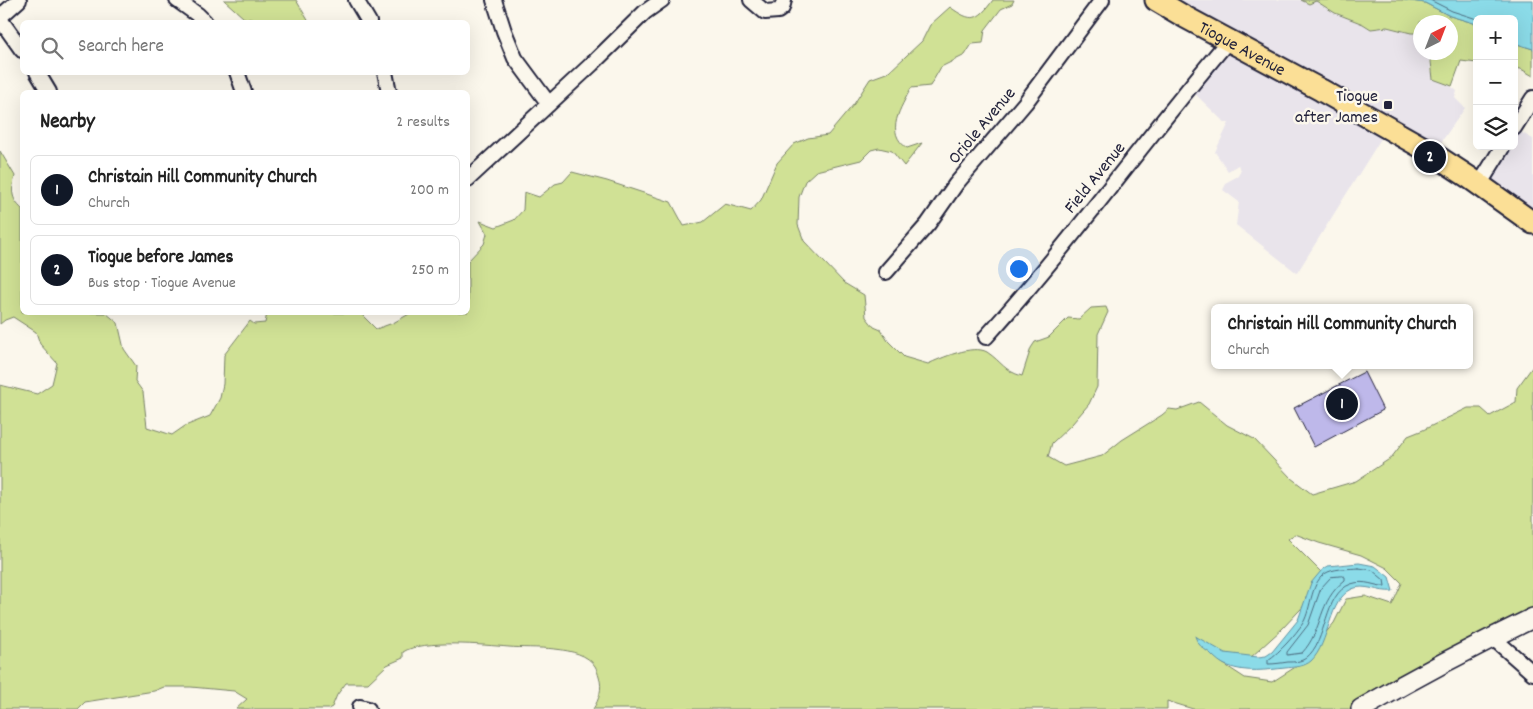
<!DOCTYPE html>
<meta charset="utf-8">
<style>
body{margin:0;font-family:Dekko,sans-serif;background:#f2f2f2;color:#222}
.controls{position:absolute;right:15px;top:15px;display:grid;overflow:hidden;border-radius:8px;box-shadow:0 5px 20px #0002}
.controls button{width:45px;height:45px;display:grid;place-items:center;padding:0;border:0;border-bottom:1px solid #e0e0e0;background:#fff;color:#222;font:25px sans-serif}
.compass{position:absolute;left:1413px;top:15px;width:45px;height:45px;border-radius:50%;background:#fff;box-shadow:0 5px 20px #0002;rotate:42deg}
.you{position:absolute;left:1018px;top:268px;width:18px;height:18px;margin:-12px;border:4px solid #fff;border-radius:50%;background:#1a73e8;box-shadow:0 0 0 8px #1a73e833}
.badge{display:grid;place-items:center;width:32px;height:32px;border-radius:50%;background:#111827;color:#fff;font-size:16px;font-weight:700}
.pin{position:absolute;translate:-50% -50%;border:2px solid #fff;box-shadow:0 1px 5px #0006}
.popup{position:absolute;left:1211px;top:304px;width:262px;height:65px;box-sizing:border-box;display:grid;place-content:center;border-radius:8px;background:#fff;filter:drop-shadow(0 1px 4px #0005);font-size:16px;white-space:nowrap;color:#767676}
.popup b{font-size:19px;color:#222}
.popup::after{content:'';position:absolute;left:50%;top:100%;margin-left:-10px;border:10px solid transparent;border-top-color:#fff}
.list{margin:0;padding:0;list-style:none}
h2{display:flex;justify-content:space-between;align-items:center;height:65px;margin:0;padding:0 20px;font-size:21px}
h2 small{font-size:16px;font-weight:400;color:#767676}
.list li{display:grid;grid-template-columns:32px 1fr auto;gap:15px;align-items:center;box-sizing:border-box;height:70px;margin:0 10px 10px;padding:0 10px;border:1px solid #e0e0e0;border-radius:8px}
.list b{display:block;font-size:19px;white-space:nowrap}
.list p{margin:0;font-size:16px;white-space:nowrap;color:#767676}
.list em{font-size:16px;font-style:normal;color:#767676}
.icon{flex:none;width:28px;height:28px;fill:none;stroke:currentColor;stroke-width:2;stroke-linecap:round;stroke-linejoin:round}
.map{position:relative;flex:none;width:1533px;height:709px;overflow:hidden}
.search{position:absolute;background:#fff;box-shadow:0 5px 20px #0002;left:20px;top:20px;width:450px;height:55px;display:flex;align-items:center;gap:12px;box-sizing:border-box;padding:0 18px;border-radius:8px;color:#767676;font-size:19px}
.panel{position:absolute;background:#fff;box-shadow:0 5px 20px #0002;left:20px;top:90px;width:450px;height:225px;border-radius:8px}
.map>svg:first-child{display:block}
</style>
<div class="map">
<svg width="1533" height="709" viewBox="0 0 1533 709">
<rect width="100%" height="100%" fill="#fbf7ec"/>
<filter id="ink" filterUnits="userSpaceOnUse"><feTurbulence type="fractalNoise" baseFrequency=".02" numOctaves="2"/><feDisplacementMap in="SourceGraphic" scale="10" xChannelSelector="R" yChannelSelector="G"/><feConvolveMatrix kernelMatrix="1 2 1 2 8 2 1 2 1" color-interpolation-filters="sRGB"/></filter>
<g filter="url(#ink)">
<path fill="#e9e4eb" d="M 1157,0 L 1301,0 L 1309,4 L 1315,1 L 1335,13 L 1363,24 L 1371,29 L 1387,27 L 1411,33 L 1420,33 L 1420,52 L 1430,53 L 1431,71 L 1457,91 L 1455,98 L 1465,108 L 1435,151 L 1387,129 L 1297,273 L 1236,225 L 1239,202 L 1223,190 L 1227,182 L 1238,176 L 1241,170 L 1238,165 L 1228,171 L 1215,152 L 1229,123 L 1225,123 L 1188,87 L 1227,40 Z
M 1517,130 L 1533,139 L 1533,221 L 1485,179 L 1505,146 L 1514,146 L 1515,131 Z"/>
<path fill="#d0e195" stroke="#798268" fill-rule="evenodd" d="M 224,0 L 296,0 L 309,22 L 269,22 L 244,18 Z
M 993,0 L 1014,0 L 1012,4 L 1001,9 L 985,30 L 983,43 L 972,44 L 965,55 L 941,67 L 930,86 L 911,88 C 901,108 884,132 907,148 L 922,143 L 904,166 L 892,151 L 879,148 L 871,150 L 861,160 L 816,171 L 805,181 L 799,197 L 798,225 L 804,241 L 844,283 L 864,295 L 866,317 L 874,327 L 881,330 L 888,341 L 904,357 L 928,364 C 941,358 973,344 987,352 C 1002,362 1004,371 1022,376 L 1031,348 L 1035,342 L 1049,337 L 1068,318 L 1079,319 L 1091,308 L 1106,307 L 1108,312 L 1098,334 L 1097,387 L 1089,404 L 1072,424 L 1052,443 L 1048,457 L 1064,466 L 1102,456 L 1122,440 L 1162,415 L 1169,409 L 1177,410 L 1199,402 L 1227,425 L 1254,439 L 1291,478 L 1312,494 L 1356,481 L 1391,458 L 1408,436 L 1423,430 L 1468,408 L 1481,408 L 1490,416 L 1516,402 L 1517,388 L 1533,366 L 1533,617 L 1358,709 L 1193,709 L 1167,701 L 1167,709 L 593,709 C 599,700 603,688 599,677 C 598,674 597,669 595,666 C 581,644 531,649 509,647 C 484,645 423,639 403,652 L 403,658 L 387,665 L 368,683 L 346,683 L 337,695 L 332,707 L 328,709 L 236,709 L 247,699 L 234,691 L 191,687 L 164,687 L 154,691 L 85,702 L 78,709 L 0,709 L 0,385 L 37,394 L 52,384 L 57,363 L 40,344 L 36,332 L 13,317 L 5,320 L 0,324 L 0,151 L 15,176 C 11,190 11,199 22,209 L 22,312 L 106,313 L 118,323 L 124,349 L 136,366 L 135,381 L 143,392 L 147,427 L 172,435 L 185,426 L 210,416 L 220,398 L 223,384 L 224,355 L 250,321 L 254,324 L 265,323 L 267,313 L 360,313 L 376,329 L 393,323 L 411,313 L 468,312 L 468,261 L 484,244 L 487,234 L 480,221 L 496,227 L 514,220 L 523,210 L 524,192 L 539,197 L 555,184 L 563,182 L 572,172 L 607,181 L 671,202 L 684,226 L 703,222 L 725,204 L 751,211 L 761,200 L 777,163 L 794,144 L 808,138 L 828,135 L 854,104 L 870,79 L 889,72 L 922,41 L 930,25 L 950,7 C 972,23 978,21 993,0 ZM 1295,534 L 1319,543 L 1361,555 L 1387,568 L 1402,583 L 1392,605 L 1365,596 L 1346,599 L 1334,623 L 1297,666 L 1272,682 L 1245,678 L 1219,661 L 1250,658 L 1282,629 L 1314,595 L 1321,572 L 1288,539 Z
M 1301,0 L 1404,0 L 1425,3 L 1450,16 L 1477,24 L 1477,63 L 1461,61 L 1452,86 L 1433,79 L 1430,53 L 1450,52 L 1450,22 L 1420,22 L 1420,33 L 1411,33 L 1387,27 L 1371,29 L 1363,24 L 1335,13 L 1316,1 L 1309,4 Z
M 1514,43 L 1533,49 L 1533,76 L 1521,69 L 1514,68 Z"/>
<path fill="#8bdbe8" stroke="#6191a3" d="M 1404,0 L 1533,0 L 1533,49 L 1514,43 L 1514,19 L 1477,19 L 1477,24 L 1450,16 L 1425,3 Z
M 1359,563 L 1375,566 L 1389,577 L 1393,591 C 1379,593 1365,583 1352,589 C 1328,600 1330,643 1311,661 C 1304,667 1294,667 1285,668 C 1267,670 1246,673 1228,666 C 1221,664 1215,658 1210,653 C 1202,648 1198,645 1195,636 L 1225,653 L 1258,657 L 1266,656 L 1272,652 L 1298,620 L 1311,583 L 1321,571 L 1328,566 Z"/>
<g fill="none" stroke-linecap="round" stroke-linejoin="round">
<path stroke="#4c6c80" stroke-width="1" d="M 1430,0 L 1452,11 L 1477,19
M 1359,568 L 1372,570 L 1384,580 L 1385,586 C 1376,587 1365,579 1351,584 C 1323,594 1328,641 1306,658 C 1301,662 1293,662 1288,662 C 1281,663 1275,664 1268,664 L 1268,660 C 1280,652 1295,635 1303,623 C 1312,608 1310,580 1328,572 C 1337,568 1350,569 1359,568 Z
M 1343,576 L 1345,577 L 1345,580 C 1317,602 1324,629 1302,653 L 1287,655 L 1287,652 L 1308,625 L 1321,588 L 1331,577 Z"/>
</g>
<path fill="#beb8ea" stroke="#22223b" d="M 1364,372 L 1383,410 L 1314,447 L 1294,408 Z"/>
<g fill="none" stroke-linecap="round" stroke-linejoin="round">
<defs>
<path id="minor" d="M 177,0 L 198,15 L 205,22
M 356,0 L 369,22
M 494,0 L 504,31 L 515,58 L 549,104
M 751,0 L 765,12 L 778,11 L 782,8 L 784,0
M 0,17 L 19,0
M 0,19 L 22,50
M 37,72 L 49,92
M 237,72 L 244,92
M 385,72 L 389,92
M 1514,128 L 1533,98
M 468,179 L 592,64 L 645,12 L 662,0
M 1479,185 L 1503,146
M 886,272 L 928,224 L 956,184 L 1025,103 L 1102,0
M 986,337 C 1072,242 1146,137 1229,40
M 1492,637 L 1533,673
M 360,707 L 368,709"/>
<path id="secondary" d="M 1361,709 C 1417,676 1474,646 1533,618"/>
<g id="primary">
<path id="s1" d="M 1156,0 L 1185,17 L 1321,90 L 1427,150 L 1470,178 L 1533,223"/>
</g>
</defs>
<use href="#minor" stroke="#22223b" stroke-width="18"/>
<use href="#secondary" stroke="#22223b" stroke-width="22"/>
<use href="#primary" stroke="#22223b" stroke-width="25"/>
<use href="#minor" stroke="#fbf7ec" stroke-width="14"/>
<use href="#secondary" stroke="#fbf7ec" stroke-width="19"/>
<use href="#primary" stroke="#fbdf96" stroke-width="21"/>
</g>
</g>
<rect fill="#22223b" stroke="#fbf7ec" stroke-width="2" x="1383" y="100" width="10" height="10" rx="2.5"/>
<g text-anchor="middle" stroke-width="5" stroke-linejoin="round" paint-order="stroke">
<g font-size="18" fill="#22223b" stroke="#fbf7ec">
<text dy="6" stroke="none"><textPath href="#s1" startOffset="99">Tiogue Avenue</textPath></text>
<text transform="translate(981 125) rotate(-50)" y="6">Oriole Avenue</text>
<text transform="translate(1094 177) rotate(-51)" y="6">Field Avenue</text>
</g>
<g font-size="18" fill="#22223b" stroke="#fbf7ec" text-anchor="end">
<text x="1378" y="101">Tiogue<tspan x="1378" dy="21">after James</tspan></text>
</g>
</g>
</svg>
<div class="controls">
<button>+</button>
<button>−</button>
<button><svg class="icon" aria-label="layers" viewBox="0 0 24 24"><path d="M12 4l9 5-9 5-9-5zM3 14l9 5 9-5"/></svg></button>
</div>
<svg class="compass" viewBox="-18 -18 36 36"><path d="M0-13l5 13h-10z" fill="#e53935"/><path d="M0 13l5-13h-10z" fill="#767676"/></svg>
<div class="you"></div>
<div class="pin badge" style="left:1342px;top:404px">1</div>
<div class="popup"><b>Christain Hill Community Church</b>Church</div>
<div class="pin badge" style="left:1430px;top:157px">2</div>
<div class="search"><svg class="icon" aria-label="search" viewBox="0 0 24 24"><circle cx="10" cy="10" r="6"/><path d="M15 15l6 6"/></svg>Search here</div>
<section class="panel">
<h2>Nearby<small>2 results</small></h2>
<ul class="list">
<li><span class="badge">1</span><div><b>Christain Hill Community Church</b><p>Church</p></div><em>200 m</em></li>
<li><span class="badge">2</span><div><b>Tiogue before James</b><p>Bus stop · Tiogue Avenue</p></div><em>250 m</em></li>
</ul>
</section>
</div>
